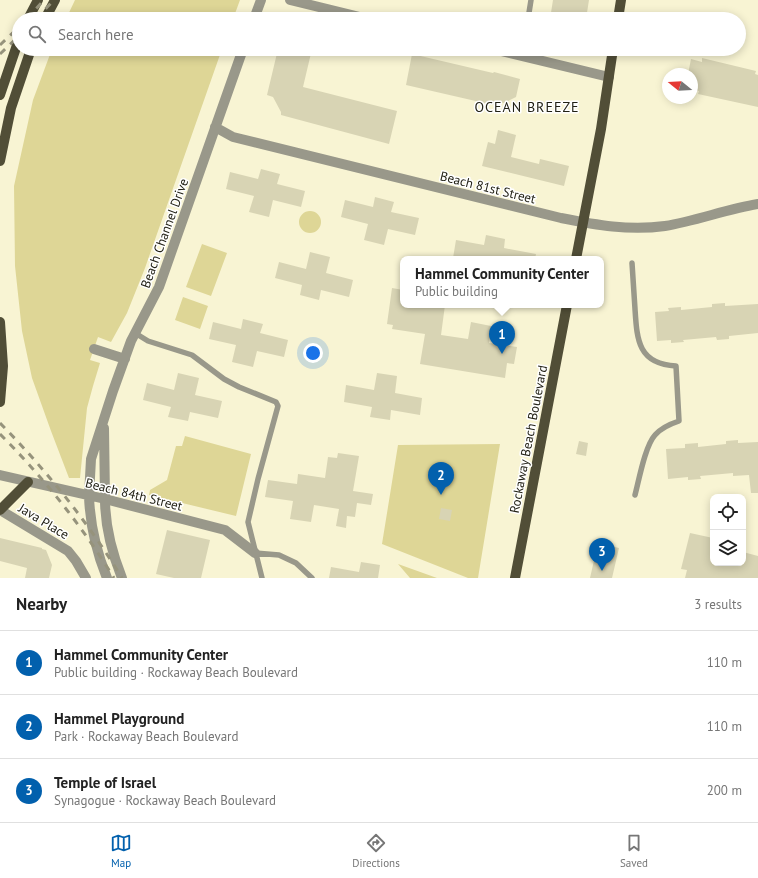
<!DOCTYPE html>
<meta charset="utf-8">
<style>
body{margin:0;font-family:"PT Sans",sans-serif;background:#f2f2f2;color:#222}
.controls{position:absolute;right:12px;bottom:12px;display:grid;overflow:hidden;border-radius:8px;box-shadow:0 2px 10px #0003}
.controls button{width:36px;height:36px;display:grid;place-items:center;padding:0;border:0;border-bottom:1px solid #e0e0e0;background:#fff;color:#222;font:20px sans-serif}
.compass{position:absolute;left:662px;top:68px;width:36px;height:36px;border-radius:50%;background:#fff;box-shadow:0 2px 10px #0003;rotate:288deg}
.you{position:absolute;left:313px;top:353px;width:14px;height:14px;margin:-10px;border:3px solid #fff;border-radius:50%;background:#1a73e8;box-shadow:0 0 0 6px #1a73e833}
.badge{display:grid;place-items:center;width:26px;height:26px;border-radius:50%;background:#0260ad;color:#fff;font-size:13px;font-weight:700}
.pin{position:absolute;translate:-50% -33px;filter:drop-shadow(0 1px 2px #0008)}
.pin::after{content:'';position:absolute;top:21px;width:14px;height:12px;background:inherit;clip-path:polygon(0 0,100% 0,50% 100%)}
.popup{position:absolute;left:400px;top:256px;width:204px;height:52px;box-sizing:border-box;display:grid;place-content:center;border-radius:8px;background:#fff;filter:drop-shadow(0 1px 3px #0005);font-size:13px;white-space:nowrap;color:#767676}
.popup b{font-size:15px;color:#222}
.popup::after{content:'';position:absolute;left:50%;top:100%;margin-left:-8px;border:8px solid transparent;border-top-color:#fff}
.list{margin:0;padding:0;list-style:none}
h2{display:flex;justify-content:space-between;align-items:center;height:52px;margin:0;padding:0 16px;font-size:17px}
h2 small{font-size:13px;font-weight:400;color:#767676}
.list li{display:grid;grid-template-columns:26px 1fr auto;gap:12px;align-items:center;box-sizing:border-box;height:64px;padding:0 16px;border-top:1px solid #e0e0e0}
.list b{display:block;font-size:15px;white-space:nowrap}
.list p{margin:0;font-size:13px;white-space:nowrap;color:#767676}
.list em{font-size:13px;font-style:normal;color:#767676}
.icon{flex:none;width:22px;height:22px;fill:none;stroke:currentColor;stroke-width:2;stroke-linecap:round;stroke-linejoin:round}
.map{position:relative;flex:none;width:758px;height:578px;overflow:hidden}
.search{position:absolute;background:#fff;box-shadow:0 2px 10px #0003;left:12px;right:12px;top:12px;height:44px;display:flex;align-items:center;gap:10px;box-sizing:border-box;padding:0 14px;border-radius:22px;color:#767676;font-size:15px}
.sheet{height:244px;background:#fff}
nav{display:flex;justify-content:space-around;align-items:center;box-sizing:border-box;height:56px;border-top:1px solid #e0e0e0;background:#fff;font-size:11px;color:#767676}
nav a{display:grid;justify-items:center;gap:2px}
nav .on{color:#0260ad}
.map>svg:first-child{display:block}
</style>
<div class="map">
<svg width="758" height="578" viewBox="0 0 758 578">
<rect width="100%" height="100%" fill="#f8f4d3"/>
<path fill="#ded696" d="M 75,0 L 240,0 L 233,19 L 66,19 Z
M 52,49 L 222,49 L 145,268 L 127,313 L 111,342 L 98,337 L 90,360 L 100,363 L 93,386 L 87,408 L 80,478 L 69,478 L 51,431 L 32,378 L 22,331 L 15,266 L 14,186 L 33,100 Z
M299 222a11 11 0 1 1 22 0a11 11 0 1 1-22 0Z
M 202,244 L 227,253 L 211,296 L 186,287 Z
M 183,297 L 208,306 L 200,329 L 175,320 Z
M 185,436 L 251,454 L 236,516 L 149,495 L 150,490 L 167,480 L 176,446 L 182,446 Z
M 500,444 L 478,578 L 468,578 L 382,544 L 398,445 Z
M 398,564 L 437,578 L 410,578 Z"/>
<path fill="#d8d4b4" d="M 553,0 L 589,0 L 586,19 L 550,19 Z
M 278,49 L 312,49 L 303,87 L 397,111 L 389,144 L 281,115 L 281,112 L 273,97 L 267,95 Z
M 412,54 L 493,73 L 494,72 L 520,79 L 516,97 L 504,103 L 494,101 L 493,105 L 406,85 Z
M 702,58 L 756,71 L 755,74 L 758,75 L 758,107 L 698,94 L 699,91 L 692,89 L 692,74 L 688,74 L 691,59 L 702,62 Z
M 498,130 L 516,135 L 511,157 L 539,164 L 540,159 L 569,166 L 564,186 L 482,166 L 488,142 L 495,144 Z
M 261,169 L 280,174 L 277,184 L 305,191 L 301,207 L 273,200 L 269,217 L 249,212 L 254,196 L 226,189 L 230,172 L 258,179 Z
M 375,197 L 394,202 L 391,212 L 419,218 L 415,235 L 388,229 L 384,245 L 364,240 L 368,224 L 341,217 L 345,200 L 373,207 Z
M 486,235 L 505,239 L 504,248 L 536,254 L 535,259 L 460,259 L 453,258 L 456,240 L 484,245 Z
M 310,252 L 330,257 L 326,273 L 353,280 L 349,297 L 321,290 L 319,300 L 300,295 L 302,285 L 275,278 L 279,262 L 306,269 Z
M 392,288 L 403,290 L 403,305 L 445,305 L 441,335 L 468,339 L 471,322 L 491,326 L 489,343 L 517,347 L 514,364 L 507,363 L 505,378 L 420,364 L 425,334 L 392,329 L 393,325 L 387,324 Z
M 725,303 L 725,306 L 758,304 L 758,333 L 729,336 L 729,339 L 717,340 L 716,337 L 683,340 L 684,342 L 671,343 L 671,340 L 657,341 L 655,312 L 669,311 L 668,308 L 681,307 L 681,310 L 712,307 L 712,304 Z
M 243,319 L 263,324 L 260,333 L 288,340 L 284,357 L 257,351 L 253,367 L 232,362 L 236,345 L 209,339 L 213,322 L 241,329 Z
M 178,373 L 199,378 L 195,395 L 222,401 L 218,418 L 190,412 L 188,421 L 168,417 L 171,407 L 143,400 L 147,383 L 174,390 Z
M 377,373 L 397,376 L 395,393 L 422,398 L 420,415 L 391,410 L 390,420 L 370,417 L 372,407 L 344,402 L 346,385 L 374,390 Z
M 738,440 L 738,443 L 758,442 L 758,493 L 751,493 L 749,475 L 733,476 L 733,473 L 700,476 L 701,479 L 688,480 L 688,477 L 668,479 L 666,449 L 685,448 L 685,444 L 698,443 L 698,447 L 726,444 L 726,441 Z
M 579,441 L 588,443 L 586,456 L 576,454 Z
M 338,453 L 359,456 L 353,491 L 373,494 L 371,505 L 357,503 L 355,517 L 347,516 L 346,528 L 336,526 L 339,509 L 314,505 L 311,522 L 290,519 L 293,501 L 265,497 L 268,480 L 297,484 L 298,474 L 325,478 L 328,457 L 337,458 Z
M 441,508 L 452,510 L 450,521 L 439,519 Z
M 167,530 L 210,540 L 201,578 L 174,578 L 156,574 Z
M 690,533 L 713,538 L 713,563 L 743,563 L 743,552 L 758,556 L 758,578 L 685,578 L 687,570 L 681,569 Z
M 0,538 L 42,548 L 42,549 L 46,550 L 52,565 L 49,578 L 25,578 L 27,568 L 0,561 Z
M 598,543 L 619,548 L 612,578 L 590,578 Z
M 361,562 L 380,565 L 378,578 L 329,578 L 331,567 L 359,572 Z"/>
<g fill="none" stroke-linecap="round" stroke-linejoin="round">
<path stroke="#99988a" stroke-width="5.5" d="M 528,19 L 531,0
M 632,263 C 633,278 634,294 635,309 C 637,340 638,364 676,366 L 679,421 C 670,424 661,428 655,435 C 645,446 639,480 635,495
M 135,333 L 148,341 L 192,355 L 224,379 L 239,387 L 276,402 L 278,406 L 258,479 L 248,522 L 262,578
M 255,553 L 279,555 L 296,563 L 312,578"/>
<path stroke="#99988a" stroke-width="10" d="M 290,0 L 368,19
M 254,19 L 261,0
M 493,49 L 609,77
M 215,127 L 233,137 L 561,218 C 596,225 629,231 665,226 C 696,221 727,209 758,204
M 94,349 L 125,359
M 104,428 L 105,499 L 225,530 L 255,553
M 89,496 L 91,459 L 113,391 L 131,341 L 159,287 L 243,49
M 0,510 L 68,551 L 76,561 L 86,578"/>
<path stroke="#99988a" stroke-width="10" d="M 0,475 L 105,499 C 105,527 112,553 122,578
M 89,496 C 90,525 96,551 107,578"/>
<path stroke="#514e37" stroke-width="10" d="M 28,19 L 38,0
M 45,19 L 55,0
M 618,19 L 621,0
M 0,95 L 19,39
M 0,161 L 11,108 L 31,49
M 576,259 L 601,129 L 613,49
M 0,322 L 3,366 L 0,402
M 0,510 L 28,482
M 515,578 L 567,305"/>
<path stroke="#96937c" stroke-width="3" stroke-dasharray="7 7" stroke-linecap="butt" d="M 27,19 L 44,0
M 36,19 L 54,0
M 0,45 L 19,27
M 0,54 L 19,36
M 0,423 C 46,470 88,522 122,578
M 0,434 C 43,477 82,526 114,578"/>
</g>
<g text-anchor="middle" stroke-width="3" stroke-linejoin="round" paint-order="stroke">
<g font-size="13" fill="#222115" stroke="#fff">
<text transform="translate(488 187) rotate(14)" y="5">Beach 81st Street</text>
<text transform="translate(164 233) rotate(-70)" y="5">Beach Channel Drive</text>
<text transform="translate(528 439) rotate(-79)" y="5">Rockaway Beach Boulevard</text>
<text transform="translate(134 494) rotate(14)" y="5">Beach 84th Street</text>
<text transform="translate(44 521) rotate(31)" y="5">Java Place</text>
</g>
<g font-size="14" letter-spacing="1" fill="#222115" stroke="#fff">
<text x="527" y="112">OCEAN BREEZE</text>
</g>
</g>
</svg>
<div class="controls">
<button><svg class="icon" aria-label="locate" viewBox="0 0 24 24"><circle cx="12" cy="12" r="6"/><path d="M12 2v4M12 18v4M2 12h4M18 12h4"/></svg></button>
<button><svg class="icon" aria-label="layers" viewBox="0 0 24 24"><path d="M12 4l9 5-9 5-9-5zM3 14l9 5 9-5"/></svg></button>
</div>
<svg class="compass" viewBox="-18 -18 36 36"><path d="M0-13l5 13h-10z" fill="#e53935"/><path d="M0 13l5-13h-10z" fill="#767676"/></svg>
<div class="you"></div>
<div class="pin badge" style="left:502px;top:354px">1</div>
<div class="popup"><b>Hammel Community Center</b>Public building</div>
<div class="pin badge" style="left:441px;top:495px">2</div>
<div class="pin badge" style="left:602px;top:571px">3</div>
<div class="search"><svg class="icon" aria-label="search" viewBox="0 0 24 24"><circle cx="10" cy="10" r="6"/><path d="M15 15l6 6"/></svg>Search here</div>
</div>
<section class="sheet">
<h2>Nearby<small>3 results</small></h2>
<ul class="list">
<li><span class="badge">1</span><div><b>Hammel Community Center</b><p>Public building · Rockaway Beach Boulevard</p></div><em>110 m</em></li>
<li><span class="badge">2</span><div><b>Hammel Playground</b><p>Park · Rockaway Beach Boulevard</p></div><em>110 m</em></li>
<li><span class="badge">3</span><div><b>Temple of Israel</b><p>Synagogue · Rockaway Beach Boulevard</p></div><em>200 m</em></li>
</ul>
</section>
<nav>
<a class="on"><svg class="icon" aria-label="map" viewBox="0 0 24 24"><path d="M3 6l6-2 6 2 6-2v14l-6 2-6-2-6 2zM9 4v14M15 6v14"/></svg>Map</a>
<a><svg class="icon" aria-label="directions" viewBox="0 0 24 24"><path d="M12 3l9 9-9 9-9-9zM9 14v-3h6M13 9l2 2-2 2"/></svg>Directions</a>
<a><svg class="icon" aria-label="saved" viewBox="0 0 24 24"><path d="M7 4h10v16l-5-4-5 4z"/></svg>Saved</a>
</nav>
